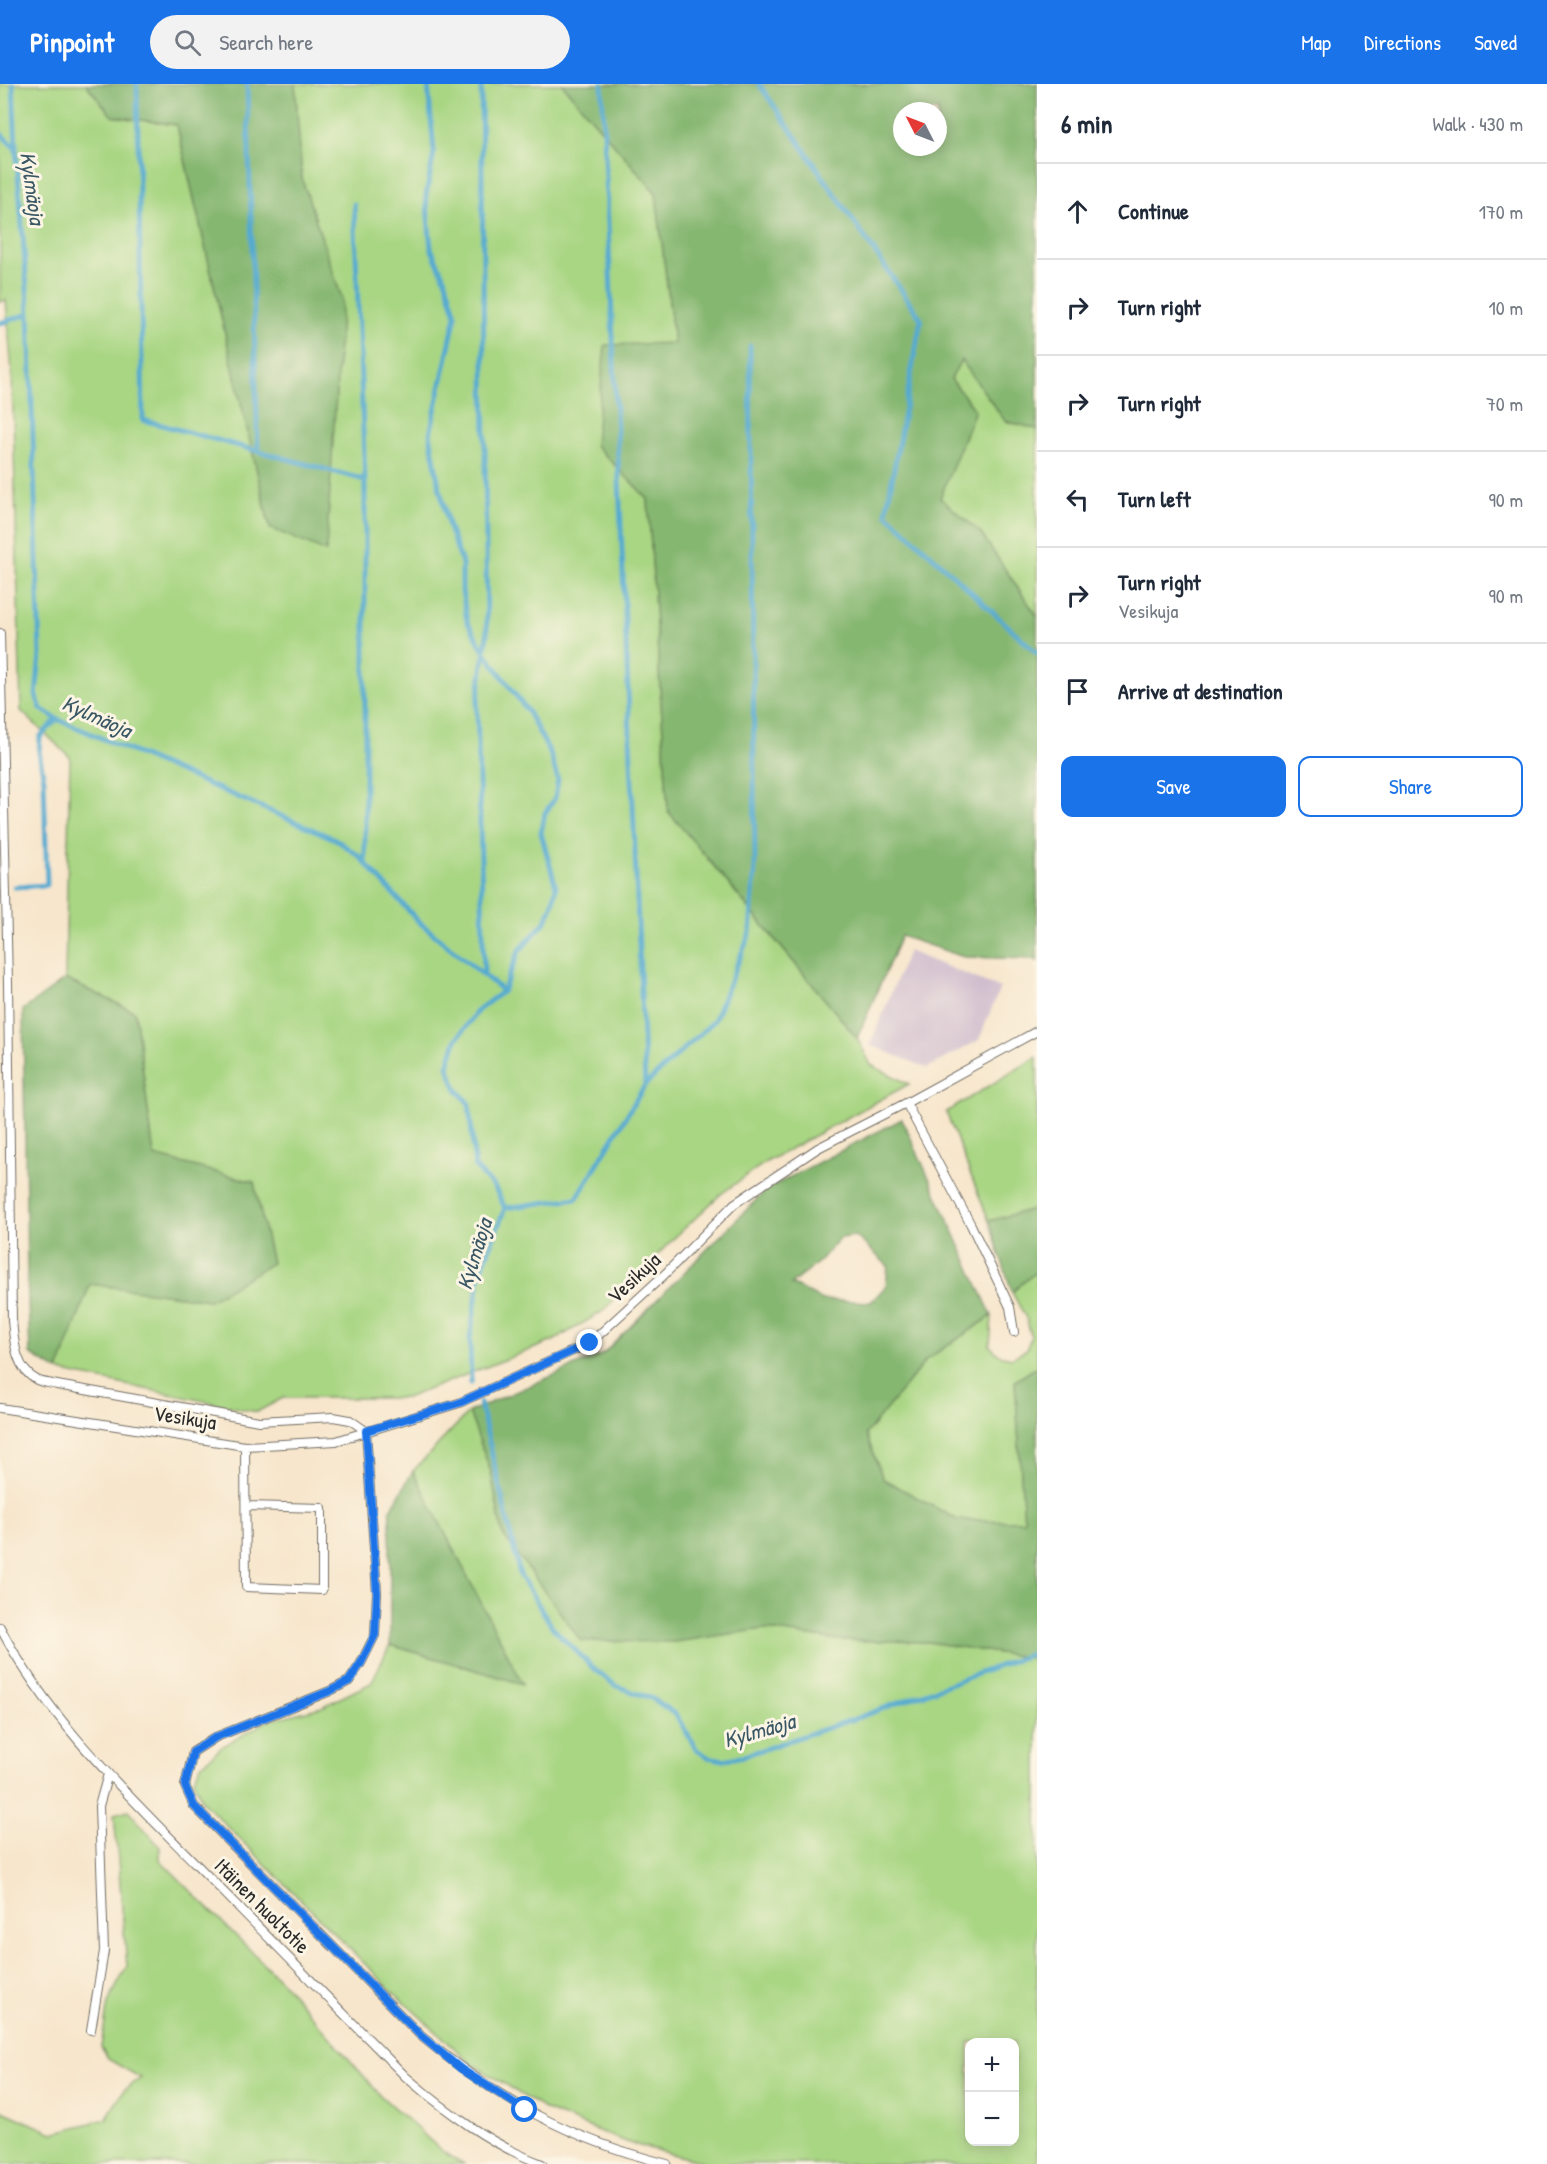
<!DOCTYPE html>
<meta charset="utf-8">
<style>
body{margin:0;font-family:"Patrick Hand",sans-serif;background:#f2f2f3;color:#1f2937}
.controls{position:absolute;right:18px;bottom:18px;display:grid;overflow:hidden;border-radius:12px;box-shadow:0 3px 15px #0003}
.controls button{width:54px;height:54px;display:grid;place-items:center;padding:0;border:0;border-bottom:2px solid #e0e1e3;background:#fff;color:#1f2937;font:30px sans-serif}
.compass{position:absolute;left:893px;top:18px;width:54px;height:54px;border-radius:50%;background:#fff;box-shadow:0 3px 15px #0003;rotate:312deg}
.stop{position:absolute;width:18px;height:18px;margin:-14px;border:4px solid #1a73e8;border-radius:50%;background:#fff}
.stop.end{background:#1a73e8;border-color:#fff;box-shadow:0 2px 6px #0008}
.list{margin:0;padding:0;list-style:none}
h2{display:flex;justify-content:space-between;align-items:center;height:78px;margin:0;padding:0 24px;font-size:26px}
h2 small{font-size:20px;font-weight:400;color:#747a83}
.list li{display:grid;grid-template-columns:39px 1fr auto;gap:18px;align-items:center;box-sizing:border-box;height:96px;padding:0 24px;border-top:2px solid #e0e1e3}
.list b{display:block;font-size:22px;white-space:nowrap}
.list p{margin:0;font-size:20px;white-space:nowrap;color:#747a83}
.list em{font-size:20px;font-style:normal;color:#747a83}
.actions{display:flex;gap:12px;padding:18px 24px}
.actions a{flex:1;padding:14px 0;border:2px solid #1a73e8;border-radius:12px;text-align:center;font-size:21px;color:#1a73e8}
.actions .main{background:#1a73e8;color:#fff}
.icon{flex:none;width:33px;height:33px;fill:none;stroke:currentColor;stroke-width:2;stroke-linecap:round;stroke-linejoin:round}
.map{position:relative;flex:none;width:1037px;height:2080px;overflow:hidden}
header{display:flex;align-items:center;gap:36px;box-sizing:border-box;height:84px;padding:0 30px;background:#1a73e8;color:#fff}
header strong{font-size:28px}
nav{display:flex;gap:33px;margin-inline-start:auto;font-size:21px}
.search{width:420px;height:54px;background:#f2f2f3;display:flex;align-items:center;gap:15px;box-sizing:border-box;padding:0 21px;border-radius:33px;color:#747a83;font-size:22px}
main{display:flex}
aside{flex:1;background:#fff}
.map>svg:first-child{display:block}
</style>
<header>
<strong>Pinpoint</strong>
<div class="search"><svg class="icon" aria-label="search" viewBox="0 0 24 24"><circle cx="10" cy="10" r="6"/><path d="M15 15l6 6"/></svg>Search here</div>
<nav><a>Map</a><a>Directions</a><a>Saved</a></nav>
</header>
<main>
<div class="map">
<svg width="1037" height="2080" viewBox="0 0 1037 2080">
<rect width="100%" height="100%" fill="#fcf5e5"/>
<filter id="ink" filterUnits="userSpaceOnUse"><feTurbulence type="fractalNoise" baseFrequency=".0167" numOctaves="2"/><feDisplacementMap in="SourceGraphic" scale="12" xChannelSelector="R" yChannelSelector="G"/><feConvolveMatrix kernelMatrix="1 2 1 2 8 2 1 2 1" color-interpolation-filters="sRGB"/></filter>
<filter id="wash" filterUnits="userSpaceOnUse"><feTurbulence type="fractalNoise" baseFrequency=".008" numOctaves="4" result="noise"/><feDisplacementMap in="SourceGraphic" scale="24" xChannelSelector="R" yChannelSelector="G"/><feGaussianBlur stdDeviation="1.35" result="paint"/><feColorMatrix in="noise" values="0 0 0 0 0 0 0 0 0 0 0 0 0 0 0 0 0 1.4 0 .05"/><feComposite in="paint" operator="in"/></filter>
<g filter="url(#wash)">
<rect width="100%" height="100%" fill="#f7e6cc"/>
<path fill="#d0bdce" d="M 908,867 L 1000,904 L 979,956 L 927,984 L 870,961 Z"/>
<path fill="#a9d683" stroke="#6a8057" stroke-width="1.5" fill-rule="evenodd" d="M 0,0 L 86,0 L 112,32 L 177,41 L 270,444 L 342,215 L 302,95 L 295,0 L 562,0 L 656,109 L 674,259 L 595,361 L 648,415 L 668,727 L 857,954 L 871,981 L 909,1000 L 766,1078 L 721,1110 L 673,1155 L 602,1228 L 553,1257 L 406,1314 L 283,1314 L 257,1328 L 58,1287 L 90,1200 L 210,1216 L 254,1098 L 154,1072 L 135,928 L 65,895 L 70,673 L 21,627 L 12,289 L 6,216 L 0,218 Z
M 961,275 L 1005,336 L 1037,345 L 1037,532 L 980,449 L 940,414 L 975,326 L 951,295 Z
M 1037,973 L 1037,1124 L 989,1137 L 946,1028 Z
M 1037,1187 L 1037,1283 L 1015,1297 L 1024,1437 L 958,1436 L 883,1395 L 866,1350 L 927,1275 L 992,1232 L 990,1262 L 999,1271 L 1012,1274 L 1026,1266 L 1031,1253 L 1027,1236 L 1012,1208 Z
M 469,1328 L 491,1388 L 502,1449 L 674,1558 L 763,1545 L 838,1556 L 929,1558 L 1037,1575 L 1037,2080 L 710,2080 L 629,2059 L 546,2026 L 472,1980 L 393,1908 L 203,1718 L 193,1696 L 201,1681 L 223,1662 L 267,1637 L 322,1623 L 371,1599 L 390,1561 L 522,1599 L 413,1387 ZM 969,1958 L 1014,1958 L 1014,2058 L 969,2058 Z
M 128,1726 L 160,1763 L 160,1776 L 282,1898 L 381,2012 L 443,2068 L 464,2080 L 0,2080 L 0,2026 L 53,2049 L 106,2035 L 124,2006 L 141,1994 L 108,1975 L 101,1963 L 108,1919 L 127,1882 L 114,1730 Z"/>
<path fill="#86b771" stroke="#58714e" stroke-width="1.5" fill-rule="evenodd" d="M 86,0 L 295,0 L 302,95 L 342,215 L 326,468 L 270,444 L 177,41 L 112,32 Z
M 562,0 L 1037,0 L 1037,345 L 1005,337 L 961,276 L 951,295 L 975,326 L 940,414 L 980,448 L 1037,532 L 1037,877 L 1034,875 L 964,873 L 901,852 L 857,954 L 668,727 L 648,415 L 595,361 L 605,261 L 674,259 L 656,109 ZM 902,27 L 938,27 L 938,63 L 902,63 Z
M 65,895 L 135,928 L 154,1072 L 254,1098 L 272,1179 L 210,1216 L 90,1200 L 58,1287 L 30,1270 L 27,1191 L 23,926 Z
M 902,1035 L 992,1232 L 927,1275 L 866,1350 L 883,1395 L 958,1436 L 1024,1437 L 1015,1297 L 1037,1283 L 1037,1575 L 929,1558 L 838,1556 L 763,1545 L 674,1558 L 581,1557 L 502,1449 L 491,1388 L 469,1328 L 603,1270 L 767,1105 ZM 856,1152 L 888,1182 L 886,1202 L 871,1218 L 822,1216 L 791,1200 L 820,1177 L 840,1154 Z
M 1037,1124 L 1037,1187 L 1012,1208 L 989,1137 Z
M 413,1387 L 523,1600 L 390,1561 L 390,1427 Z"/>
<g fill="none" stroke-linecap="round" stroke-linejoin="round">
<path stroke="#54aad0" stroke-width="5" d="M 13,0 L 16,64
M 137,0 L 143,336 L 365,396 L 365,779
M 247,0 L 258,367
M 428,0 L 434,68 L 426,112 L 431,164 L 446,198 L 456,231 L 430,350 L 438,397 L 449,444 L 462,479 L 462,507 L 467,537 L 484,567 L 528,628 L 550,669 L 558,696 L 555,714 L 545,729 L 541,749 L 556,803 L 553,819 L 546,837 L 519,867 L 503,907 L 478,926 L 456,956 L 448,982 L 456,1004 L 469,1020 L 475,1083 L 495,1104 L 505,1124 L 480,1189 L 470,1254 L 471,1299
M 481,0 L 487,552 L 477,621 L 484,892
M 759,0 L 921,235 L 886,429 L 1037,569
M 0,49 L 16,65 L 29,230 L 40,571 L 36,611 L 41,625 L 57,635 L 335,755 L 358,771 L 419,838 L 503,907
M 354,120 L 365,396
M 0,239 L 29,230
M 15,803 L 47,801 L 44,696 L 39,668 L 40,653 L 57,635
M 645,1001 L 714,937 L 750,849 L 755,783 L 750,262
M 505,1124 L 577,1114 L 645,1001 L 602,0
M 480,1319 L 520,1491 L 553,1544 L 594,1585 L 616,1602 L 653,1615 L 676,1631 L 697,1666 L 708,1673 L 724,1676 L 743,1672 L 857,1634 L 1037,1568"/>
</g>
</g>
<g filter="url(#ink)">
<g fill="none" stroke-linecap="round" stroke-linejoin="round">
<defs>
<path id="lane" d="M 0,549 L 8,898 L 12,1236 C 14,1257 15,1285 37,1296 C 43,1299 51,1299 57,1301 L 259,1337 L 333,1333 L 350,1336 L 366,1347
M 906,1019 L 971,1141 L 1010,1223 L 1014,1248
M 0,1324 L 245,1362 L 336,1357 L 459,1319 L 590,1259 L 665,1190 L 734,1120 L 818,1064 L 906,1019 L 1037,947
M 366,1347 L 377,1509 L 375,1551 L 361,1579 L 349,1597 L 330,1607 L 216,1653 L 193,1668 L 185,1702 L 194,1722 L 421,1952 C 498,2016 569,2055 667,2080
M 245,1362 L 246,1503 L 322,1506 L 322,1424 L 246,1422
M 0,1543 C 46,1633 126,1709 196,1780 C 266,1851 336,1922 406,1993 C 447,2028 491,2061 542,2080
M 91,1946 L 104,1867 L 99,1722 L 108,1690"/>
</defs>
<use href="#lane" stroke="#726c63" stroke-width="10"/>
<use href="#lane" stroke="#fff" stroke-width="8"/>
</g>
</g>
<g fill="none" stroke-linecap="round" stroke-linejoin="round" filter="url(#ink)">
<path stroke="#1a73e8" stroke-width="8" d="M 525,2026 L 461,1985 L 421,1952 L 194,1722 L 185,1702 L 193,1668 L 216,1653 L 330,1607 L 349,1597 L 361,1579 L 375,1551 L 377,1509 L 366,1347 L 459,1319 L 590,1259"/>
</g>
<g text-anchor="middle" stroke-width="6" stroke-linejoin="round" paint-order="stroke">
<g font-size="21" fill="#2b2b2b" stroke="#fcf5e5">
<text transform="translate(634 1194) rotate(-43)" y="7">Vesikuja</text>
<text transform="translate(185 1334) rotate(9)" y="7">Vesikuja</text>
<text transform="translate(262 1822) rotate(45)" y="7">Itäinen huoltotie</text>
</g>
<g font-size="22" font-style="italic" fill="#395765" stroke="#fcf5e5">
<text transform="translate(33 104) rotate(82)" y="8">Kylmäoja</text>
<text transform="translate(97 632) rotate(24)" y="8">Kylmäoja</text>
<text transform="translate(474 1170) rotate(-73)" y="8">Kylmäoja</text>
<text transform="translate(759 1646) rotate(-16)" y="8">Kylmäoja</text>
</g>
</g>
</svg>
<div class="controls">
<button>+</button>
<button>−</button>
</div>
<svg class="compass" viewBox="-18 -18 36 36"><path d="M0-13l5 13h-10z" fill="#e53935"/><path d="M0 13l5-13h-10z" fill="#747a83"/></svg>
<div class="stop" style="left:525px;top:2026px"></div>
<div class="stop end" style="left:590px;top:1259px"></div>
</div>
<aside>
<h2>6 min<small>Walk · 430 m</small></h2>
<ul class="list">
<li><svg class="icon" aria-label="ahead" viewBox="0 0 24 24"><path d="M12 20V5M6 11l6-6 6 6"/></svg><div><b>Continue</b></div><em>170 m</em></li>
<li><svg class="icon" aria-label="right" viewBox="0 0 24 24"><path d="M7 20v-9h11M14 6l5 5-5 5"/></svg><div><b>Turn right</b></div><em>10 m</em></li>
<li><svg class="icon" aria-label="right" viewBox="0 0 24 24"><path d="M7 20v-9h11M14 6l5 5-5 5"/></svg><div><b>Turn right</b></div><em>70 m</em></li>
<li><svg class="icon" aria-label="left" viewBox="0 0 24 24"><path d="M17 20v-9H6M10 6l-5 5 5 5"/></svg><div><b>Turn left</b></div><em>90 m</em></li>
<li><svg class="icon" aria-label="right" viewBox="0 0 24 24"><path d="M7 20v-9h11M14 6l5 5-5 5"/></svg><div><b>Turn right</b><p>Vesikuja</p></div><em>90 m</em></li>
<li><svg class="icon" aria-label="arrive" viewBox="0 0 24 24"><path d="M6 21V4h12l-3 4 3 4H6"/></svg><div><b>Arrive at destination</b></div></li>
</ul>
<div class="actions"><a class="main">Save</a><a>Share</a></div>
</aside>
</main>
